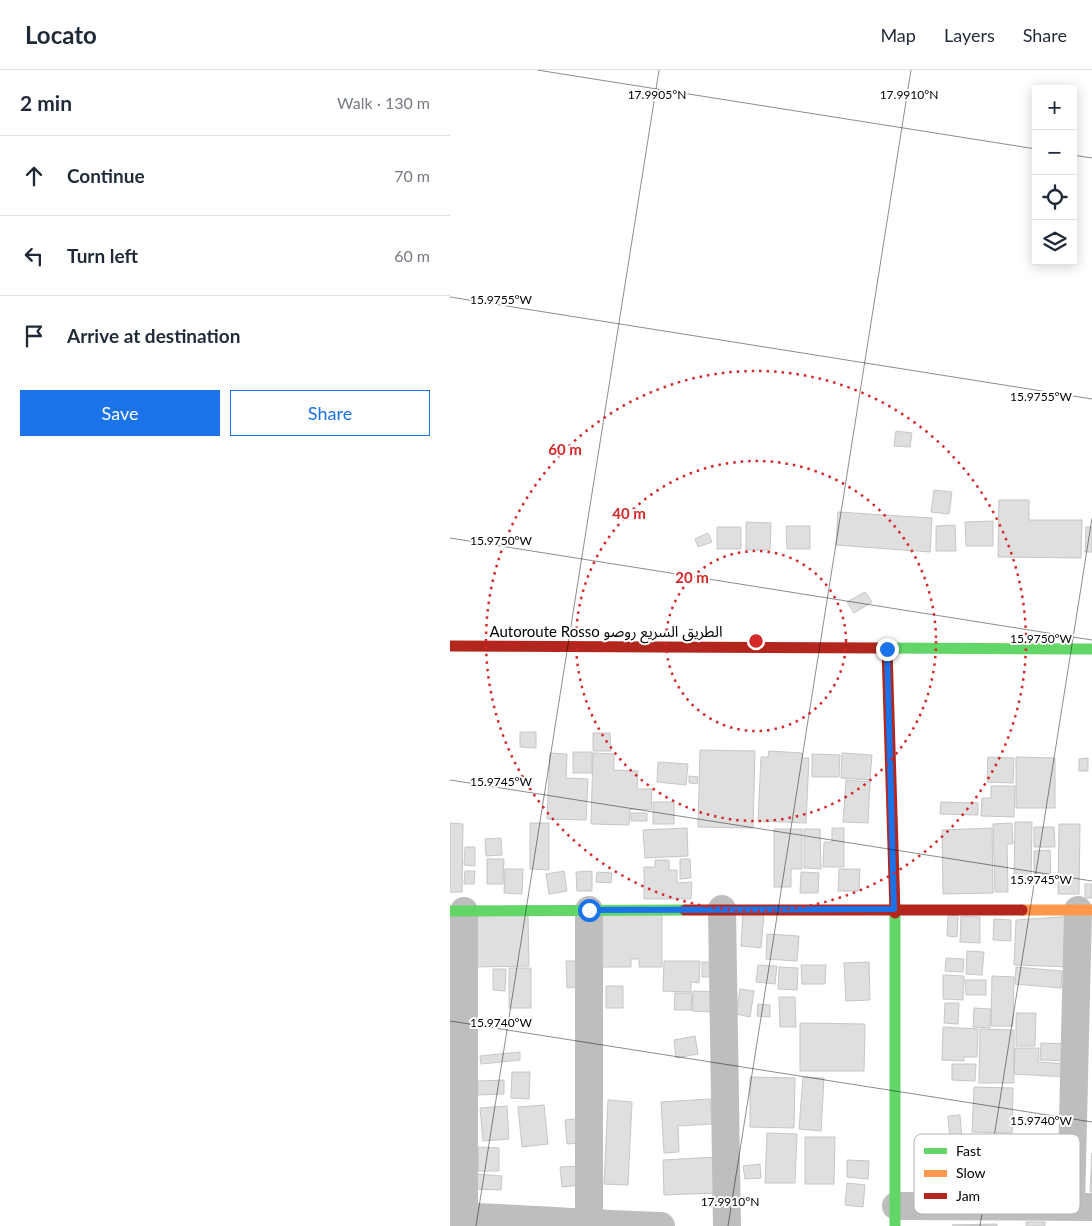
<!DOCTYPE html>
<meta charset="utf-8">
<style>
body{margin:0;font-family:Lato,"Noto Sans Arabic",sans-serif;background:#f2f2f3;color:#1f2937}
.controls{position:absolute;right:15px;top:15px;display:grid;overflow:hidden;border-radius:0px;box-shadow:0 2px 12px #0003}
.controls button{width:45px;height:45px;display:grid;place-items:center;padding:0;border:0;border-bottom:1px solid #e0e1e3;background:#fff;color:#1f2937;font:25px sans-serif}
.stop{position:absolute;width:15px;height:15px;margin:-11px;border:4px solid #1a73e8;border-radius:50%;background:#fff}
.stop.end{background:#1a73e8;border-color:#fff;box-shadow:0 1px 5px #0008}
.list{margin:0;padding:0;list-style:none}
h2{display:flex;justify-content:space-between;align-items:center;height:65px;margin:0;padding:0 20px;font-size:21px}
h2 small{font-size:16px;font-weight:400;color:#747a83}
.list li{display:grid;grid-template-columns:32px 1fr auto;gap:15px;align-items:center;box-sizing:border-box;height:80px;padding:0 20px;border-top:1px solid #e0e1e3}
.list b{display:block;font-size:19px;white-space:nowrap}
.list em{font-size:16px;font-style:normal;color:#747a83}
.actions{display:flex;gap:10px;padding:15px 20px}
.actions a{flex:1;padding:11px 0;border:1px solid #1a73e8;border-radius:0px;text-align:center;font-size:18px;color:#1a73e8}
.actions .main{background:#1a73e8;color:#fff}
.icon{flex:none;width:28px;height:28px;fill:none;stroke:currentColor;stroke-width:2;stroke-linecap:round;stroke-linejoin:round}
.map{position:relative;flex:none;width:642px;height:1156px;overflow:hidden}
header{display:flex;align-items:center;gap:30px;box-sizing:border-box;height:70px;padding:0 25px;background:#fff;border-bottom:1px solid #e0e1e3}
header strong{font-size:24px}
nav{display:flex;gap:28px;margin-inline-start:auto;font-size:18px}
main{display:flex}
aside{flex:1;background:#fff}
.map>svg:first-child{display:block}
</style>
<header>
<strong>Locato</strong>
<nav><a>Map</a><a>Layers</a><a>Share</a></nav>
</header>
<main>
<aside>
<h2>2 min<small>Walk · 130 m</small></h2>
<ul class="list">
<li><svg class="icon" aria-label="ahead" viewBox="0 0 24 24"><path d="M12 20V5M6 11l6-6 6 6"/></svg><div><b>Continue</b></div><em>70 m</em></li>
<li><svg class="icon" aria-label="left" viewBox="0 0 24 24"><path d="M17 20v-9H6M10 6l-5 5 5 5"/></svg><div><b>Turn left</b></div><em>60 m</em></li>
<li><svg class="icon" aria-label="arrive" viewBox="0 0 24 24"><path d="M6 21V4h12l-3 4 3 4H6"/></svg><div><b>Arrive at destination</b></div></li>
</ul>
<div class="actions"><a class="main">Save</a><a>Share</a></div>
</aside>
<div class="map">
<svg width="642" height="1156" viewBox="0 0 642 1156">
<rect width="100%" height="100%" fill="#fff"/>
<path fill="#dfdfdf" stroke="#c6c6c6" d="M 446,361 L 462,363 L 460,377 L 444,376 Z
M 484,420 L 502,422 L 499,444 L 481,442 Z
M 549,430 L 579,430 L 579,450 L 632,450 L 631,488 L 548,487 Z
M 388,442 L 482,448 L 480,482 L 386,475 Z
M 543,451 L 543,476 L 516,476 L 515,452 Z
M 296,452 L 321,453 L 320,480 L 296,480 Z
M 505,455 L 506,481 L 486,481 L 486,456 Z
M 336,456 L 360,456 L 360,479 L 337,479 Z
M 267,457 L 291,457 L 291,479 L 267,479 Z
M 636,457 L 642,457 L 642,482 L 635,482 Z
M 258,463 L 262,472 L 248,477 L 245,469 Z
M 415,522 L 422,532 L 404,543 L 397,532 Z
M 70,662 L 86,662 L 86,678 L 70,677 Z
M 143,663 L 160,663 L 161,681 L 143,681 Z
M 250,680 L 305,681 L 303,758 L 248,757 Z
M 319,681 L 352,683 L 352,688 L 359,688 L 356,753 L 308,751 L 311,687 L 318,687 Z
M 123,682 L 142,682 L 142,703 L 123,703 Z
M 100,683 L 117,684 L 116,708 L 138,709 L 136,750 L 97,749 Z
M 143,683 L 164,684 L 164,700 L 188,701 L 187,719 L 202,719 L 201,740 L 180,739 L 179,755 L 141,754 Z
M 392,683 L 422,685 L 420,710 L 391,708 Z
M 362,684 L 390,685 L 389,707 L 362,707 Z
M 538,687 L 564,688 L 563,713 L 537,712 Z
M 566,687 L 605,688 L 605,738 L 566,738 Z
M 638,688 L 638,701 L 629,701 L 629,689 Z
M 208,692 L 238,694 L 236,715 L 207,712 Z
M 239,706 L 248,707 L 247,714 L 239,713 Z
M 396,710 L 420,712 L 418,753 L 393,752 Z
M 541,716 L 565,716 L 564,747 L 531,746 L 532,728 L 541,728 Z
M 203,732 L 224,732 L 224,754 L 203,754 Z
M 491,732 L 528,733 L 528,745 L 490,744 Z
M 181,743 L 197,743 L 197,751 L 181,751 Z
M 565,752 L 582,752 L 581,811 L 564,810 Z
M 0,753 L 13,754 L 12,822 L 0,822 Z
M 80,753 L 99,753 L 99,800 L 80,799 Z
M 562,753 L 563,774 L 557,774 L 558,822 L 545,822 L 543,754 Z
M 609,754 L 630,754 L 629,824 L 608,824 Z
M 584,757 L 604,757 L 605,777 L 584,777 Z
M 237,758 L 238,786 L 195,788 L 193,760 Z
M 382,758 L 394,758 L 394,797 L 373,797 L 374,772 L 382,772 Z
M 542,758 L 543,823 L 493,824 L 492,760 Z
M 324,759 L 352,759 L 352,799 L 341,799 L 341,817 L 324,817 Z
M 354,759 L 370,759 L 371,799 L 354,798 Z
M 51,768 L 52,785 L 36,786 L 35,769 Z
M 15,777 L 25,777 L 25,796 L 14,795 Z
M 600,780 L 601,810 L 584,810 L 584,781 Z
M 37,789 L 54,789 L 53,814 L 37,814 Z
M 230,789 L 240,789 L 241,808 L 230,809 Z
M 205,790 L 219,790 L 219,800 L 227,800 L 227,813 L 242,812 L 241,829 L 194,829 L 194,797 L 205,797 Z
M 55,799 L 73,799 L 72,824 L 54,823 Z
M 389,799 L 410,799 L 409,821 L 388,821 Z
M 15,801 L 25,801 L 24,814 L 14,814 Z
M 114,801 L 117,821 L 99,824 L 96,804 Z
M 142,801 L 142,821 L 127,821 L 126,802 Z
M 147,802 L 162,803 L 161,813 L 146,812 Z
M 351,802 L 369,803 L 368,823 L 350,823 Z
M 635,814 L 642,814 L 642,828 L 635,828 Z
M 212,843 L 212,897 L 189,897 L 189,889 L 181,889 L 181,897 L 152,897 L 152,844 Z
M 293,843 L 314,844 L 311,878 L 291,876 Z
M 78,845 L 79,896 L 24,897 L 23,846 Z
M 498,845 L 508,846 L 507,867 L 497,866 Z
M 511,846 L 530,847 L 530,873 L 510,872 Z
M 624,846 L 623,897 L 564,895 L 566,850 Z
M 544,849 L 561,850 L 561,871 L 543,870 Z
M 317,864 L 349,866 L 347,891 L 316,889 Z
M 517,881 L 534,882 L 532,905 L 516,904 Z
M 496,888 L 514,889 L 513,902 L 495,901 Z
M 116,891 L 129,891 L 130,917 L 117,918 Z
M 214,891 L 250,891 L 249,913 L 241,912 L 241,922 L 213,921 Z
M 252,892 L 261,892 L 261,907 L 252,907 Z
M 419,892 L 420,930 L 396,931 L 394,893 Z
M 308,895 L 327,896 L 325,914 L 306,912 Z
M 351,895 L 376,895 L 375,914 L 352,914 Z
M 329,897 L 348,898 L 347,920 L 328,919 Z
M 566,897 L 612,901 L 611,918 L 565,914 Z
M 59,898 L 81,898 L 81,938 L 59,938 Z
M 43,899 L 56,899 L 55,921 L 43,920 Z
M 493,905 L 514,906 L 513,930 L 493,929 Z
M 542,906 L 564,907 L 563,956 L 541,956 Z
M 515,910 L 536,910 L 536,925 L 516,925 Z
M 156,916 L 173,916 L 173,938 L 156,938 Z
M 290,919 L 304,921 L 300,947 L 286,944 Z
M 243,921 L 265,922 L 264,942 L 242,941 Z
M 225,923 L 242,923 L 241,940 L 224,940 Z
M 329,927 L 345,927 L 346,957 L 330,957 Z
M 495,933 L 509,933 L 508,954 L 494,953 Z
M 308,934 L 320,935 L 320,947 L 307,946 Z
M 524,938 L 541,939 L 540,958 L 523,957 Z
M 566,943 L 586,943 L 585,976 L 566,976 Z
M 350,953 L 415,954 L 414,1001 L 350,1001 Z
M 493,957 L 528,959 L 527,987 L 514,987 L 514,991 L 492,990 Z
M 530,959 L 564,960 L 564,1013 L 529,1013 Z
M 245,966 L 248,984 L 226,988 L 224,970 Z
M 591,973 L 618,974 L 617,991 L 590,990 Z
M 565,978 L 589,978 L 588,992 L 618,994 L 617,1007 L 564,1004 Z
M 70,982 L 70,990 L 31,994 L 30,986 Z
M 502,994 L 526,994 L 525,1011 L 502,1010 Z
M 62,1002 L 80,1002 L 79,1029 L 61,1028 Z
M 300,1007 L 345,1008 L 344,1058 L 300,1057 Z
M 353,1007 L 374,1008 L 371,1061 L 349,1059 Z
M 54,1010 L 54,1024 L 28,1025 L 27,1011 Z
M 524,1017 L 563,1018 L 562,1063 L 522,1062 Z
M 260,1029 L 262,1054 L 228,1056 L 229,1082 L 214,1083 L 211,1032 Z
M 158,1030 L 182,1032 L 178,1115 L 154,1114 Z
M 94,1035 L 98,1074 L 72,1077 L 68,1037 Z
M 57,1036 L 59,1069 L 33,1071 L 30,1038 Z
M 510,1045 L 512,1070 L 500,1071 L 498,1046 Z
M 127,1049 L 129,1073 L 117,1074 L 115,1050 Z
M 317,1063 L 347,1064 L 345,1113 L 315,1113 Z
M 355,1067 L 385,1067 L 384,1114 L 355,1114 Z
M 28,1077 L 49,1078 L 49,1101 L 28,1101 Z
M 642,1083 L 642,1122 L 640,1122 Z
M 266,1087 L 267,1123 L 214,1125 L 213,1090 Z
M 397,1090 L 419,1091 L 418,1109 L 397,1107 Z
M 310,1094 L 311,1108 L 295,1109 L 293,1096 Z
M 129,1096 L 131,1115 L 112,1117 L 110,1097 Z
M 26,1104 L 52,1106 L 51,1120 L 26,1119 Z
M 397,1113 L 415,1115 L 413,1137 L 395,1135 Z
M 576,1152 L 595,1152 L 595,1156 L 576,1156 Z
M 547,1154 L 547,1156 L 502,1155 Z"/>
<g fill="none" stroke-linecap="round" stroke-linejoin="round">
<path stroke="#bebebe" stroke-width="28" d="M 272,839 L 277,1156
M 446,1136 L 642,1137
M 621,1137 L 628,840
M 0,1146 C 70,1148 140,1154 211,1156
M 14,1146 L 14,841
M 139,1156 L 139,840"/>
<path stroke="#63d668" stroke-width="11" d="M 435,578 L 642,579
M 0,841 L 235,840
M 445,843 L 445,1156"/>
<path stroke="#ff974d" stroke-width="11" d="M 572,840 L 642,840"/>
<path stroke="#b3261e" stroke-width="11" d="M 0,576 L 435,578
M 437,579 L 445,843
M 235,840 L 572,840"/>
</g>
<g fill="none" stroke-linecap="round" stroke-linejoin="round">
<path stroke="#1a73e8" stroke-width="6" d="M 139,840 L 444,839 L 437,579"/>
</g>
<path fill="none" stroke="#000" stroke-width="1" stroke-opacity="0.45" d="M 87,0 L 586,79M 623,85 L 642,88M 0,227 L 642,329M 0,468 L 642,570M 0,710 L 642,811M 0,951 L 642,1052M 26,1156 L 209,0M 278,1156 L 461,0M 530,1156 L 642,448"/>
<g fill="none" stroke="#d62828" stroke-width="2.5" stroke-dasharray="2.5 5">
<circle cx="306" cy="571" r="90"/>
<circle cx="306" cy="571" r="180"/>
<circle cx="306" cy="571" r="270"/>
</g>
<g text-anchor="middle" stroke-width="4" stroke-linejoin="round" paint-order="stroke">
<g font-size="15" fill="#000" stroke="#fff">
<text x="156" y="567">Autoroute Rosso الطريق السريع روصو</text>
</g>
</g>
<rect x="464" y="1064" width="166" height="80" rx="8" fill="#fff" stroke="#b2b2b2" stroke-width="1"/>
<rect x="474" y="1078" width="23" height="6" fill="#63d668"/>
<rect x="474" y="1100" width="23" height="7" fill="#ff974d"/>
<rect x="474" y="1123" width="23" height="6" fill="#b3261e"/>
<g font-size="14" fill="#000">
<text x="506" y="1086">Fast</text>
<text x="506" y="1108">Slow</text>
<text x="506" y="1131">Jam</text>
</g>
<g font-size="12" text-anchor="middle" fill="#000" stroke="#fff" stroke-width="4" stroke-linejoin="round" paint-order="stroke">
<text x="207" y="29">17.9905°N</text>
<text x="459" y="29">17.9910°N</text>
<text x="51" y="234">15.9755°W</text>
<text x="591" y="331">15.9755°W</text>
<text x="51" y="475">15.9750°W</text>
<text x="591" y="573">15.9750°W</text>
<text x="51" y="716">15.9745°W</text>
<text x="591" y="814">15.9745°W</text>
<text x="51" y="957">15.9740°W</text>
<text x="591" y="1055">15.9740°W</text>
<text x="280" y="1136">17.9910°N</text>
</g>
<circle cx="306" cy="571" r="8" fill="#d62828" stroke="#fff" stroke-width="2.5"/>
<g font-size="15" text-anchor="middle" font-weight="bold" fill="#d62828" stroke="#fff" stroke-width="4" stroke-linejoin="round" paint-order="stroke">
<text x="115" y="385">60 m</text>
<text x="179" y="449">40 m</text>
<text x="242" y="513">20 m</text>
</g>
</svg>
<div class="controls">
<button>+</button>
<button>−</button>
<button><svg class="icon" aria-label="locate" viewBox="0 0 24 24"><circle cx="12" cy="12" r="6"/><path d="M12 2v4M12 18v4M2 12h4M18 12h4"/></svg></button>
<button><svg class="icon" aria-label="layers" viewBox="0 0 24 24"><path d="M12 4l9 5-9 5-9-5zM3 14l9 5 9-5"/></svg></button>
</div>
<div class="stop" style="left:139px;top:840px"></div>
<div class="stop end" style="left:437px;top:579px"></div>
</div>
</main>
